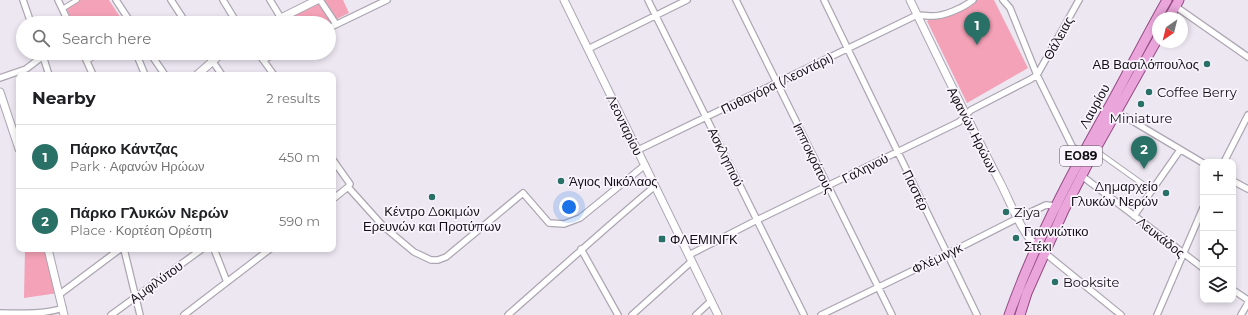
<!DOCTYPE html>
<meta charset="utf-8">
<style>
body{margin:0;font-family:Montserrat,sans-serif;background:#f2f2f2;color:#202124}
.controls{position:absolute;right:12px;bottom:12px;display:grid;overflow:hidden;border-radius:8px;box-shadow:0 2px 6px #0003}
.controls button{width:36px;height:36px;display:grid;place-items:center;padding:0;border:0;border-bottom:1px solid #e0e0e0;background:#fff;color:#202124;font:20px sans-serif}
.compass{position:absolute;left:1152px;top:12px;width:36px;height:36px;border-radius:50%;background:#fff;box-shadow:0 2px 6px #0003;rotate:215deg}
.you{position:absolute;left:569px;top:207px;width:14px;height:14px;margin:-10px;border:3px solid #fff;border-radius:50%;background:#1a73e8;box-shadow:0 0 0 6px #1a73e833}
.badge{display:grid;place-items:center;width:26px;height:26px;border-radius:50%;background:#297066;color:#fff;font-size:13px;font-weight:700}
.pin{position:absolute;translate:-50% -33px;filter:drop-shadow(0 1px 2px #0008)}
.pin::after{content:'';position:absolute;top:21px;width:14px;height:12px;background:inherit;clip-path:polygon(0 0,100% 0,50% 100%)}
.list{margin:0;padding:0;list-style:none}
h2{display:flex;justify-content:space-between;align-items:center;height:52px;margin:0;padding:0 16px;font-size:17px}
h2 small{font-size:13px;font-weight:400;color:#757577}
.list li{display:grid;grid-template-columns:26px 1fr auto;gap:12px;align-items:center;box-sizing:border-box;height:64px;padding:0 16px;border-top:1px solid #e0e0e0}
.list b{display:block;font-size:15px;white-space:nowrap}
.list p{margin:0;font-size:13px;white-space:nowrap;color:#757577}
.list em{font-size:13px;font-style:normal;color:#757577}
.icon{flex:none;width:22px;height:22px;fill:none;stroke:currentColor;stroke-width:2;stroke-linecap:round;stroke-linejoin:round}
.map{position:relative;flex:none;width:1248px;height:315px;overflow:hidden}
.search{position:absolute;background:#fff;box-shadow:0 2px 6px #0003;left:16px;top:16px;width:320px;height:44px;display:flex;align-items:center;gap:10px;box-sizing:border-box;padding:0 14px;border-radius:22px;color:#757577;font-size:15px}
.panel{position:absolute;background:#fff;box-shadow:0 2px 6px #0003;left:16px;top:72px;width:320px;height:180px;border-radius:8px}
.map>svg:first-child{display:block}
</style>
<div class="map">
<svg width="1248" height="315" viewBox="0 0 1248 315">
<rect width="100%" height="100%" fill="#ede7f2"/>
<path fill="#f4a2b7" d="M 81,0 L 109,0 L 124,23 L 73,23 L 66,7 Z
M 323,0 L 343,0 L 349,13 L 329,23 L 279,23 Z
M 970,0 L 994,0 L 1028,68 L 967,103 L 927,21 Z
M 25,249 L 47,249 L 58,293 L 24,298 Z"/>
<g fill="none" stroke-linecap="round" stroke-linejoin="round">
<defs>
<path id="pedestrian" d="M 62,9 L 77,0
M 87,61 L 101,53
M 1095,150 L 1151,190"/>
<path id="minor" d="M 23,0 L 31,23
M 58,0 L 69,23
M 116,0 L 131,23
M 171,0 L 186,23
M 223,0 L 237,23
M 270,0 L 281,18
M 320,0 L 336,24
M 648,0 L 804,315
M 736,0 L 892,315
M 824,0 L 977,315
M 1003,0 L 1010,8 L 1037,75 L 1072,146 L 1081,155
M 1175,6 L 1248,57
M 329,28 L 387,0
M 588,49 L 687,0
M 42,53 L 49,75
M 83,53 L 93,75
M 136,53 L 145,75
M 150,53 L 165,75
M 207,53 L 222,75
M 258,53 L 274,75
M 263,60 L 277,53
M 0,78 L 26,69 L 47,53
M 1114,110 L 1203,163
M 638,150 L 917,15 C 921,15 926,16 930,16 C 943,17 963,8 973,0
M 333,160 L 350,184 L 348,187
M 1224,162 L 1248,115
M 1082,176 L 1203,268
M 1233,181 L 1248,189
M 348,187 L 383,226 L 414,252 L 431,260 L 438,260 L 446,257 L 523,193 L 549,223 L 564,224 L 580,218 L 645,165
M 333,199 L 348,187
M 1134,216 L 1180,150
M 124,249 L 140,315
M 214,249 L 227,282
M 581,249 L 618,315
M 1045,253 L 1121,315
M 689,255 L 757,220 L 959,122 L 971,110 L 1031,79 L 1037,75 L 1079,0
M 1233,290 L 1248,300
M 60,294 L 120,249
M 0,313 C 22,313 42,315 63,308
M 111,315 L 202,249
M 184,315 L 270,249
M 508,315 C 557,272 605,228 655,186
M 632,315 L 692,261
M 696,315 L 711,301
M 821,315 L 947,254 L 1018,218 L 1046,205 L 1055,206
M 1157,315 L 1203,208
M 1241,315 L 1248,303"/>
<path id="tertiary" d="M 564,0 L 718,315
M 910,0 C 940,62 969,123 1001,184 C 1011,204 1023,236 1039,249
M 271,23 L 317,0
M 197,75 L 222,53
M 0,92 L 19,149
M 48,249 L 64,315"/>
<path id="primary" d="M 1169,18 L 1179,0
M 1009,315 C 1035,242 1071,174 1109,107 C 1129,71 1147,35 1167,0
M 1020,315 L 1027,293 L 1064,210 L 1095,150 L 1158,38"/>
</defs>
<use href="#pedestrian" stroke="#ada6b2" stroke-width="6"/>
<use href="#minor" stroke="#ada6b2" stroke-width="8"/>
<use href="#tertiary" stroke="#ada6b2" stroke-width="9"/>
<use href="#primary" stroke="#954a84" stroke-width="11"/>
<use href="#pedestrian" stroke="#fff" stroke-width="4"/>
<use href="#minor" stroke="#fff" stroke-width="5.5"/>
<use href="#tertiary" stroke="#fff" stroke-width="7"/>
<use href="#primary" stroke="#eaa6da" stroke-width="9"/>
</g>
<g fill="#297066" stroke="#faf4fe" stroke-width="1.5">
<circle cx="1207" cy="64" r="4"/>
<circle cx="1149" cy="92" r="4"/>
<circle cx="1141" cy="104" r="4"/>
<circle cx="561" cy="181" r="4"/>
<circle cx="1166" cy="193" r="4"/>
<circle cx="432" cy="197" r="4"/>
<circle cx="1006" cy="212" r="4"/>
<circle cx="1016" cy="238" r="4"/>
<rect x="658" y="235" width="8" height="8" rx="2"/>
<circle cx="1055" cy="282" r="4"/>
</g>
<g text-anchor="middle" stroke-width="3.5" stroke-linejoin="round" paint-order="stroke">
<rect fill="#faf4fe" stroke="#58545a" stroke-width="1" x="1060" y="146" width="42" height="20" rx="3"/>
<g font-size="12" font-weight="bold" fill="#121014">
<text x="1081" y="160">ΕΟ89</text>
</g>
<g font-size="13" fill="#121014" stroke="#faf4fe">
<text transform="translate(1058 38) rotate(-61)" y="5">Θάλειας</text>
<text transform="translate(777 83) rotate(-26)" y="5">Πυθαγόρα (Λεοντάρι)</text>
<text transform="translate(1094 106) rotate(-61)" y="5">Λαυρίου</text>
<text transform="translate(625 125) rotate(64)" y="5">Λεονταρίου</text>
<text transform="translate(973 130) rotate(63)" y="5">Αφανών Ηρώων</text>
<text transform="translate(726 157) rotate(64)" y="5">Ασκληπιού</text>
<text transform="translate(814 158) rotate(64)" y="5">Ιπποκράτους</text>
<text transform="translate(865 168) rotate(-27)" y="5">Γαληνού</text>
<text transform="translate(916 190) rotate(64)" y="5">Παστέρ</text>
<text transform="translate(1161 237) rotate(38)" y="5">Λευκάδος</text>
<text transform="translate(937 258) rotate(-26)" y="5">Φλέμινγκ</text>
<text transform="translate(156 282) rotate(-36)" y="5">Αμφιλύτου</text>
</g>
<g font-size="13" fill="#121014" stroke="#faf4fe" text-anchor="start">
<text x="1199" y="69" text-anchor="end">ΑΒ Βασιλόπουλος</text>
<text x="1157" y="97">Coffee Berry</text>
<text x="1141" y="123" text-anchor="middle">Miniature</text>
<text x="569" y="186">Άγιος Νικόλαος</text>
<text x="1158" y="191" text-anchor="end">Δημαρχείο<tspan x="1158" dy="15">Γλυκών Νερών</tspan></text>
<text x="432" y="216" text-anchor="middle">Κέντρο Δοκιμών<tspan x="432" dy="15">Ερευνών και Προτύπων</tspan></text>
<text x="1014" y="217">Ziya</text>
<text x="1024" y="236">Γιαννιώτικο<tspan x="1024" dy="15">Στέκι</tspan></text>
<text x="670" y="244">ΦΛΕΜΙΝΓΚ</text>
<text x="1063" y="287">Booksite</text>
</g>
</g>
</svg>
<div class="controls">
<button>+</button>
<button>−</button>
<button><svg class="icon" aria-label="locate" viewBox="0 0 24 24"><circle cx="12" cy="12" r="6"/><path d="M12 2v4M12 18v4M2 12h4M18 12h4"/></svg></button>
<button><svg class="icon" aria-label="layers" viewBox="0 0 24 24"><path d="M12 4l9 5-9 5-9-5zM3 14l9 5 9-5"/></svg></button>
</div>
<svg class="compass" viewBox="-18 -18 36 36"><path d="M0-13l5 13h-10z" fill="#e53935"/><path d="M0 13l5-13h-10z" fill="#757577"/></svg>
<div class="you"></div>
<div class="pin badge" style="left:977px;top:45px">1</div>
<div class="pin badge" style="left:1144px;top:169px">2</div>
<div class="search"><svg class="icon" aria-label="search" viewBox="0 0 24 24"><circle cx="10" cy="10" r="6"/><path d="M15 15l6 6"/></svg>Search here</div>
<section class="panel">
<h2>Nearby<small>2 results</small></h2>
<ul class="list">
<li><span class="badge">1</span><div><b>Πάρκο Κάντζας</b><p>Park · Αφανών Ηρώων</p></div><em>450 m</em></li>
<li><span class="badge">2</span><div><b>Πάρκο Γλυκών Νερών</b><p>Place · Κορτέση Ορέστη</p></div><em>590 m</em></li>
</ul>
</section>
</div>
